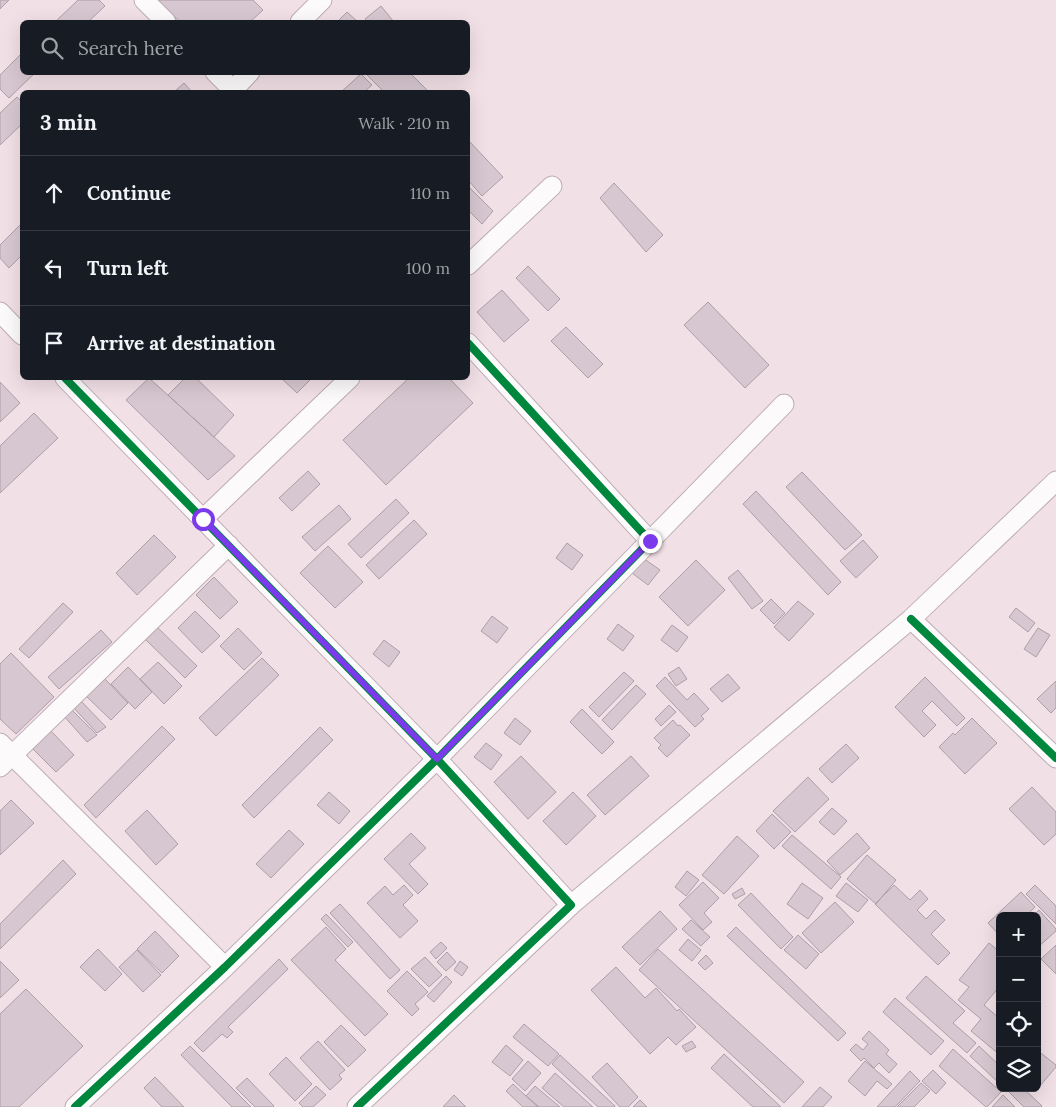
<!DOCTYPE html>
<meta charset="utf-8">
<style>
body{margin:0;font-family:Lora,serif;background:#20242c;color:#f1f3f6}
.controls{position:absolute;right:15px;bottom:15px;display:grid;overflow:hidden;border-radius:8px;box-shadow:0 5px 20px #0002}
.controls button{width:45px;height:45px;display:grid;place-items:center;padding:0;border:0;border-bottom:1px solid #363941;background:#171b24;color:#f1f3f6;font:25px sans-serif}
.stop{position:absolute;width:15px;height:15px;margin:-11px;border:4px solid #7c3aed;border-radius:50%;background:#fff}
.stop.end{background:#7c3aed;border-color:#fff;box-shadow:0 1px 5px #0008}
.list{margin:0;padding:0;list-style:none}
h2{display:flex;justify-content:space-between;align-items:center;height:65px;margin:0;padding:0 20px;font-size:21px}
h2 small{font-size:16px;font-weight:400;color:#9ea1a6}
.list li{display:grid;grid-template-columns:32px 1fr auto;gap:15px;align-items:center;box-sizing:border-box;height:75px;padding:0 20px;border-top:1px solid #363941}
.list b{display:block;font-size:19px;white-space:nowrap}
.list em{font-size:16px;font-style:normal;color:#9ea1a6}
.icon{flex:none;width:28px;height:28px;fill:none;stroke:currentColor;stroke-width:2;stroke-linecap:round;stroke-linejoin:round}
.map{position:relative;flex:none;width:1056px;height:1107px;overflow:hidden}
.search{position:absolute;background:#171b24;box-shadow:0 5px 20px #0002;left:20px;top:20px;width:450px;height:55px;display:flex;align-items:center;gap:12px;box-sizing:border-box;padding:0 18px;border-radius:8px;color:#9ea1a6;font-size:19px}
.panel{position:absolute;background:#171b24;box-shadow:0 5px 20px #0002;left:20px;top:90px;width:450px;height:290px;border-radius:8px}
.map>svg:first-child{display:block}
</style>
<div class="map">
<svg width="1056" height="1107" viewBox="0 0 1056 1107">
<rect width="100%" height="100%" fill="#f1e0e6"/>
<path fill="#d7c7d0" stroke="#ad9ea7" d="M 0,0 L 9,0 L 0,9 Z
M 78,0 L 99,0 L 105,6 L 88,22 L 55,22 Z
M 158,0 L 253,0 L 263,10 L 250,22 L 180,22 Z
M 381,6 L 394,22 L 368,22 L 365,19 Z
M 347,12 L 358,22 L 337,22 Z
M 22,53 L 22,72 L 36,72 L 9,98 L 0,89 L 0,75 Z
M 364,72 L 409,72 L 429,92 L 384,92 Z
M 361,74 L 372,85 L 364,92 L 341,92 Z
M 184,83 L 192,92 L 174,92 Z
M 17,97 L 22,102 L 22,124 L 0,145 L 0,113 Z
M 469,141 L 503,177 L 482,196 L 468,180 L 468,143 Z
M 614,183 L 663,235 L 646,252 L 600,198 Z
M 468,186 L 493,211 L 482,224 L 468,210 Z
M 22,223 L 22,255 L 9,268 L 0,258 L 0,245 Z
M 528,266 L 560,299 L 548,311 L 516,278 Z
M 502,290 L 529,320 L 504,342 L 477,312 Z
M 708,302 L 769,365 L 745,388 L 684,325 Z
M 566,327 L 603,364 L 588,378 L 551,341 Z
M 149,378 L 235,456 L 208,480 L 126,400 Z
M 185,378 L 196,378 L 234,415 L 214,437 L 168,395 Z
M 281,378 L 312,378 L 297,393 Z
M 409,378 L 449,378 L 473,403 L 386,485 L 343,440 Z
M 0,382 L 20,403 L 0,422 Z
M 34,413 L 58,438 L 0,493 L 0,446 Z
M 308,471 L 320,484 L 292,511 L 279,498 Z
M 802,472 L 862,535 L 845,550 L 786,487 Z
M 756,491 L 841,582 L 828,595 L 743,504 Z
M 396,499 L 409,513 L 361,558 L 348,544 Z
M 339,505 L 351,519 L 315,551 L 302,537 Z
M 414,520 L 427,534 L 379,579 L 366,565 Z
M 154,535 L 176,557 L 137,595 L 116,573 Z
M 863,540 L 878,557 L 856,578 L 840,561 Z
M 567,543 L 583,555 L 572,570 L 556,558 Z
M 328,546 L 363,582 L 335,608 L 300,573 Z
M 643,558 L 660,570 L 648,585 L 632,573 Z
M 696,560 L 725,590 L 688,626 L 659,597 Z
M 738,570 L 763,601 L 752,609 L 728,578 Z
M 214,577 L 238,602 L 220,619 L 196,595 Z
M 771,599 L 785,613 L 774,624 L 760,610 Z
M 798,601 L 814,614 L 789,641 L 774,627 Z
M 63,603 L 73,612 L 29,658 L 19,649 Z
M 1016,608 L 1035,623 L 1028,632 L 1009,617 Z
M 195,611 L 220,636 L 202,653 L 178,628 Z
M 492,616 L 508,628 L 497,643 L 481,631 Z
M 618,624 L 634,636 L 623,651 L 607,639 Z
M 672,625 L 688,637 L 677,652 L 661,640 Z
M 157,627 L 197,666 L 185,678 L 145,639 Z
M 238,628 L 262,653 L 244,670 L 220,646 Z
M 1038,628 L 1050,635 L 1036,657 L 1024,649 Z
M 101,630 L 112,642 L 59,689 L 48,677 Z
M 384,640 L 400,652 L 389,667 L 373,654 Z
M 11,653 L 54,697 L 16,734 L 0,719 L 0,664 Z
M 262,658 L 279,675 L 216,736 L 199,718 Z
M 158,662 L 182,686 L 164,704 L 140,679 Z
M 128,667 L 152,692 L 135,709 L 111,684 Z
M 679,667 L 687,679 L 676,686 L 668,674 Z
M 624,672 L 634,681 L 599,717 L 589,707 Z
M 728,674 L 740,688 L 722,702 L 710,689 Z
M 665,677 L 687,700 L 694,693 L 709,709 L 701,716 L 704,719 L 695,727 L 656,686 Z
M 925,677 L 965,718 L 957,726 L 932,701 L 922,711 L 936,725 L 924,737 L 895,707 Z
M 104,678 L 128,703 L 111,720 L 86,696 Z
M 1056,681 L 1056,708 L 1051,713 L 1037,699 Z
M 636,685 L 646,694 L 612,730 L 602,720 Z
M 80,700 L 106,727 L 97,733 L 72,706 Z
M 669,705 L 676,712 L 661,726 L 655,719 Z
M 71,709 L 97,735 L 87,742 L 63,715 Z
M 582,709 L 614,742 L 602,754 L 570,722 Z
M 515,718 L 531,731 L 520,745 L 504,733 Z
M 972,718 L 997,743 L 965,774 L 939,747 L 953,733 L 955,735 Z
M 673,720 L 678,726 L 680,725 L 690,735 L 667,757 L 658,748 L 661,745 L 654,738 Z
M 162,726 L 175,739 L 96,818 L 84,805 Z
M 320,727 L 333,740 L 254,818 L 242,805 Z
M 50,730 L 74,755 L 56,772 L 32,748 Z
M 486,743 L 502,755 L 491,770 L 474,757 Z
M 846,744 L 859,758 L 832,783 L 819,769 Z
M 521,756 L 556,792 L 528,819 L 494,782 Z
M 631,756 L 649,776 L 605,815 L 587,795 Z
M 808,777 L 829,799 L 795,832 L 773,811 Z
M 1032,787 L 1056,812 L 1056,834 L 1044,845 L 1009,809 Z
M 329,792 L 350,811 L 339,824 L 317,805 Z
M 573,792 L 596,816 L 566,845 L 543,821 Z
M 11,800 L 34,823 L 0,855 L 0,811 Z
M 832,808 L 847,821 L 834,835 L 819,822 Z
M 147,810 L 178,844 L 156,865 L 125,831 Z
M 772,814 L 791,832 L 774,849 L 756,831 Z
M 289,830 L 304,844 L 271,878 L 256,864 Z
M 411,833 L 426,848 L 409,864 L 428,884 L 418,894 L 384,859 Z
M 857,833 L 870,848 L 840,875 L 827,861 Z
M 792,835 L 841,877 L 831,889 L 782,846 Z
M 737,836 L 759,856 L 724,894 L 702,875 Z
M 867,855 L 896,880 L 876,904 L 847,879 Z
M 63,860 L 76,874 L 0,949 L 0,924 Z
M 687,871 L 699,880 L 686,896 L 675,887 Z
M 703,882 L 719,898 L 704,913 L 712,922 L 703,930 L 679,905 Z
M 802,883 L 823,898 L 808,919 L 787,904 Z
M 846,883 L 868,900 L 858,912 L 836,896 Z
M 404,885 L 413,895 L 403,905 L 418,921 L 400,938 L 367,903 L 385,886 L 393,895 Z
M 894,885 L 910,900 L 920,890 L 928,899 L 917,910 L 926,919 L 935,910 L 945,920 L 931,934 L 950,953 L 938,965 L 875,904 Z
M 1035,885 L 1056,906 L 1056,924 L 1026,894 Z
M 742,888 L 745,894 L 735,899 L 732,894 Z
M 1021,892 L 1035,907 L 1026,916 L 1000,916 L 1000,936 L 988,923 Z
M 751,893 L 793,937 L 781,949 L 738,905 Z
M 835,902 L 854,922 L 821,953 L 802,933 Z
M 340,904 L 400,970 L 390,979 L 330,913 Z
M 1039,910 L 1056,929 L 1056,931 L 1037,948 L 1037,916 L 1033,916 Z
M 660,911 L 677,929 L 640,965 L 622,947 Z
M 326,914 L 353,942 L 348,947 L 321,919 Z
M 691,920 L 710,937 L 701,946 L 682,929 Z
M 326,927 L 346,949 L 335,960 L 388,1014 L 365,1036 L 291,960 Z
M 736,927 L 846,1033 L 838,1041 L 727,936 Z
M 155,931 L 179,956 L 162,973 L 137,949 Z
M 798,935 L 819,954 L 806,969 L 784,950 Z
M 688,939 L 701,950 L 692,961 L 679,950 Z
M 441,942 L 447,948 L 436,959 L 430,952 Z
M 989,943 L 1000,952 L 1000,986 L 984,1005 L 1000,1019 L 1000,1055 L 971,1031 L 981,1019 L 958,1000 L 969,987 L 959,980 Z
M 1056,945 L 1056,974 L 1041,959 Z
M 98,949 L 122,974 L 105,991 L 80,967 Z
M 658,949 L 804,1082 L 784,1103 L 639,970 Z
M 137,950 L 161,975 L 143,992 L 119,967 Z
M 447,952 L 456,962 L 446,971 L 437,962 Z
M 706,955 L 713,963 L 705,970 L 698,963 Z
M 425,957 L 442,975 L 429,987 L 411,969 Z
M 279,959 L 288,969 L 228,1027 L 233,1032 L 227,1038 L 222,1034 L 203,1052 L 194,1043 Z
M 0,961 L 19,980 L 0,998 Z
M 460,961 L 468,967 L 462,976 L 454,970 Z
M 616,967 L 645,998 L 656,988 L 677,1011 L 679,1009 L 696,1027 L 676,1045 L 668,1037 L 650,1054 L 591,990 Z
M 407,971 L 428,992 L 415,1004 L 419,1009 L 412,1016 L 387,991 Z
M 446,976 L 452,982 L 434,1002 L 427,996 Z
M 926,976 L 965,1011 L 953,1023 L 976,1043 L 967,1053 L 906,998 Z
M 26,989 L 83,1046 L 19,1107 L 0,1107 L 0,1014 Z
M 895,998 L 944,1041 L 931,1055 L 883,1012 Z
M 524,1024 L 559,1054 L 548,1066 L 513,1037 Z
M 341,1025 L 366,1050 L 348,1067 L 324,1042 Z
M 869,1031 L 889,1050 L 886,1054 L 897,1064 L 889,1073 L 879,1063 L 874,1068 L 864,1058 L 861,1061 L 850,1050 L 856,1044 L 863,1050 L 868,1044 L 862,1039 Z
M 318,1041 L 345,1070 L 339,1075 L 342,1079 L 330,1090 L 300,1058 Z
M 692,1041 L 696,1047 L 686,1052 L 682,1046 Z
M 506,1045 L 523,1060 L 510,1076 L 492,1062 Z
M 190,1046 L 251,1107 L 232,1107 L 181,1055 Z
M 979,1046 L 1000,1066 L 1000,1084 L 970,1056 Z
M 953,1049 L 1001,1092 L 987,1107 L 986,1107 L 939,1066 Z
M 1037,1050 L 1056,1065 L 1056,1067 L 1039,1087 L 1037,1086 Z
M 724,1054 L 781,1107 L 753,1107 L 711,1068 Z
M 560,1055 L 615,1106 L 614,1107 L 598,1107 L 552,1064 Z
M 286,1057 L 312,1084 L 295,1101 L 269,1074 Z
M 528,1061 L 541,1073 L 525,1091 L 512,1079 Z
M 865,1061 L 892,1084 L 887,1089 L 877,1081 L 865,1096 L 848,1081 Z
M 607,1063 L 638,1097 L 628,1107 L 620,1107 L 592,1077 Z
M 933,1070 L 946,1083 L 936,1094 L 922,1081 Z
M 910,1071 L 920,1081 L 895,1107 L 877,1107 Z
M 555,1073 L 593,1107 L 564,1107 L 542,1088 Z
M 155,1077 L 184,1107 L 162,1107 L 144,1088 Z
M 247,1078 L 274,1106 L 273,1107 L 255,1107 L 236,1088 Z
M 921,1083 L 930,1091 L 914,1107 L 897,1107 Z
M 513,1084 L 538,1107 L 523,1107 L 506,1091 Z
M 316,1086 L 326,1095 L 313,1107 L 303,1107 L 299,1103 Z
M 535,1086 L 560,1107 L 539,1107 L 526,1096 Z
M 820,1087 L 832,1097 L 823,1107 L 802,1107 Z
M 1005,1088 L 1023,1088 L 1042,1106 L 1041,1107 L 1024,1107 Z
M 454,1095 L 466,1107 L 443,1107 Z
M 1003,1095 L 1015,1107 L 992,1107 Z
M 640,1100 L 647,1107 L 633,1107 Z"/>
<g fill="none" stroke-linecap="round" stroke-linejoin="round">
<defs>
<path id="minor" d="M 144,0 L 166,22
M 300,22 L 322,0
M 215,72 L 235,92
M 233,90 L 250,72
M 468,265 L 552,186
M 0,312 L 22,335
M 65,378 L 437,759 L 571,905 L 357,1107
M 203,519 L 350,378
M 650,541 L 784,404
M 911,619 L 1056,758
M 0,743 L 225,967
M 0,767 L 229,545
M 571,905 L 911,619 L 1056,481
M 75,1107 L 225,967 L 437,759 L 650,541 L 468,343"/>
</defs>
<use href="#minor" stroke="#bdadb3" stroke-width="21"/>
<use href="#minor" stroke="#fdfafb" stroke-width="19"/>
<defs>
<path id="cycleway" d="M 65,378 L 437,759 L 571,905 L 357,1107
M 911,619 L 1056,758
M 75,1107 L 225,967 L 437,759 L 650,541 L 468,343"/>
</defs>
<use href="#cycleway" stroke="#fff" stroke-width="11"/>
<use href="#cycleway" stroke="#00873e" stroke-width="8"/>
</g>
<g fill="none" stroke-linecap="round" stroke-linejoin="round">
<path stroke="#7c3aed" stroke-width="6" d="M 203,519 L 437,759 L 650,541"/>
</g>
</svg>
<div class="controls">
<button>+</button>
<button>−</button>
<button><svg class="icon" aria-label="locate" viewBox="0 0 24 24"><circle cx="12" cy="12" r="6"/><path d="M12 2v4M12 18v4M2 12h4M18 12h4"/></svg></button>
<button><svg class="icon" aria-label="layers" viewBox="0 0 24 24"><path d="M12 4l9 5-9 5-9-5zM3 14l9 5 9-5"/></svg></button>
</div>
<div class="stop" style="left:203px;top:519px"></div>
<div class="stop end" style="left:650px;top:541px"></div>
<div class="search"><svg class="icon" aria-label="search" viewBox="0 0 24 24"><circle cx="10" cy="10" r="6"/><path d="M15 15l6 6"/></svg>Search here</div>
<section class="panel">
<h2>3 min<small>Walk · 210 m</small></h2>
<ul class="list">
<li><svg class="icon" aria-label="ahead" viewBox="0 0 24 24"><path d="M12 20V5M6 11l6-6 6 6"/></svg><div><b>Continue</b></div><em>110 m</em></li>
<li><svg class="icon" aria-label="left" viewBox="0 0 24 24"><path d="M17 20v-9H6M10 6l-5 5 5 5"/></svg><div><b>Turn left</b></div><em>100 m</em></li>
<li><svg class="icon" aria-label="arrive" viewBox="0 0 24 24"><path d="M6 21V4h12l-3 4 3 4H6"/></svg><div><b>Arrive at destination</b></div></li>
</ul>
</section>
</div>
